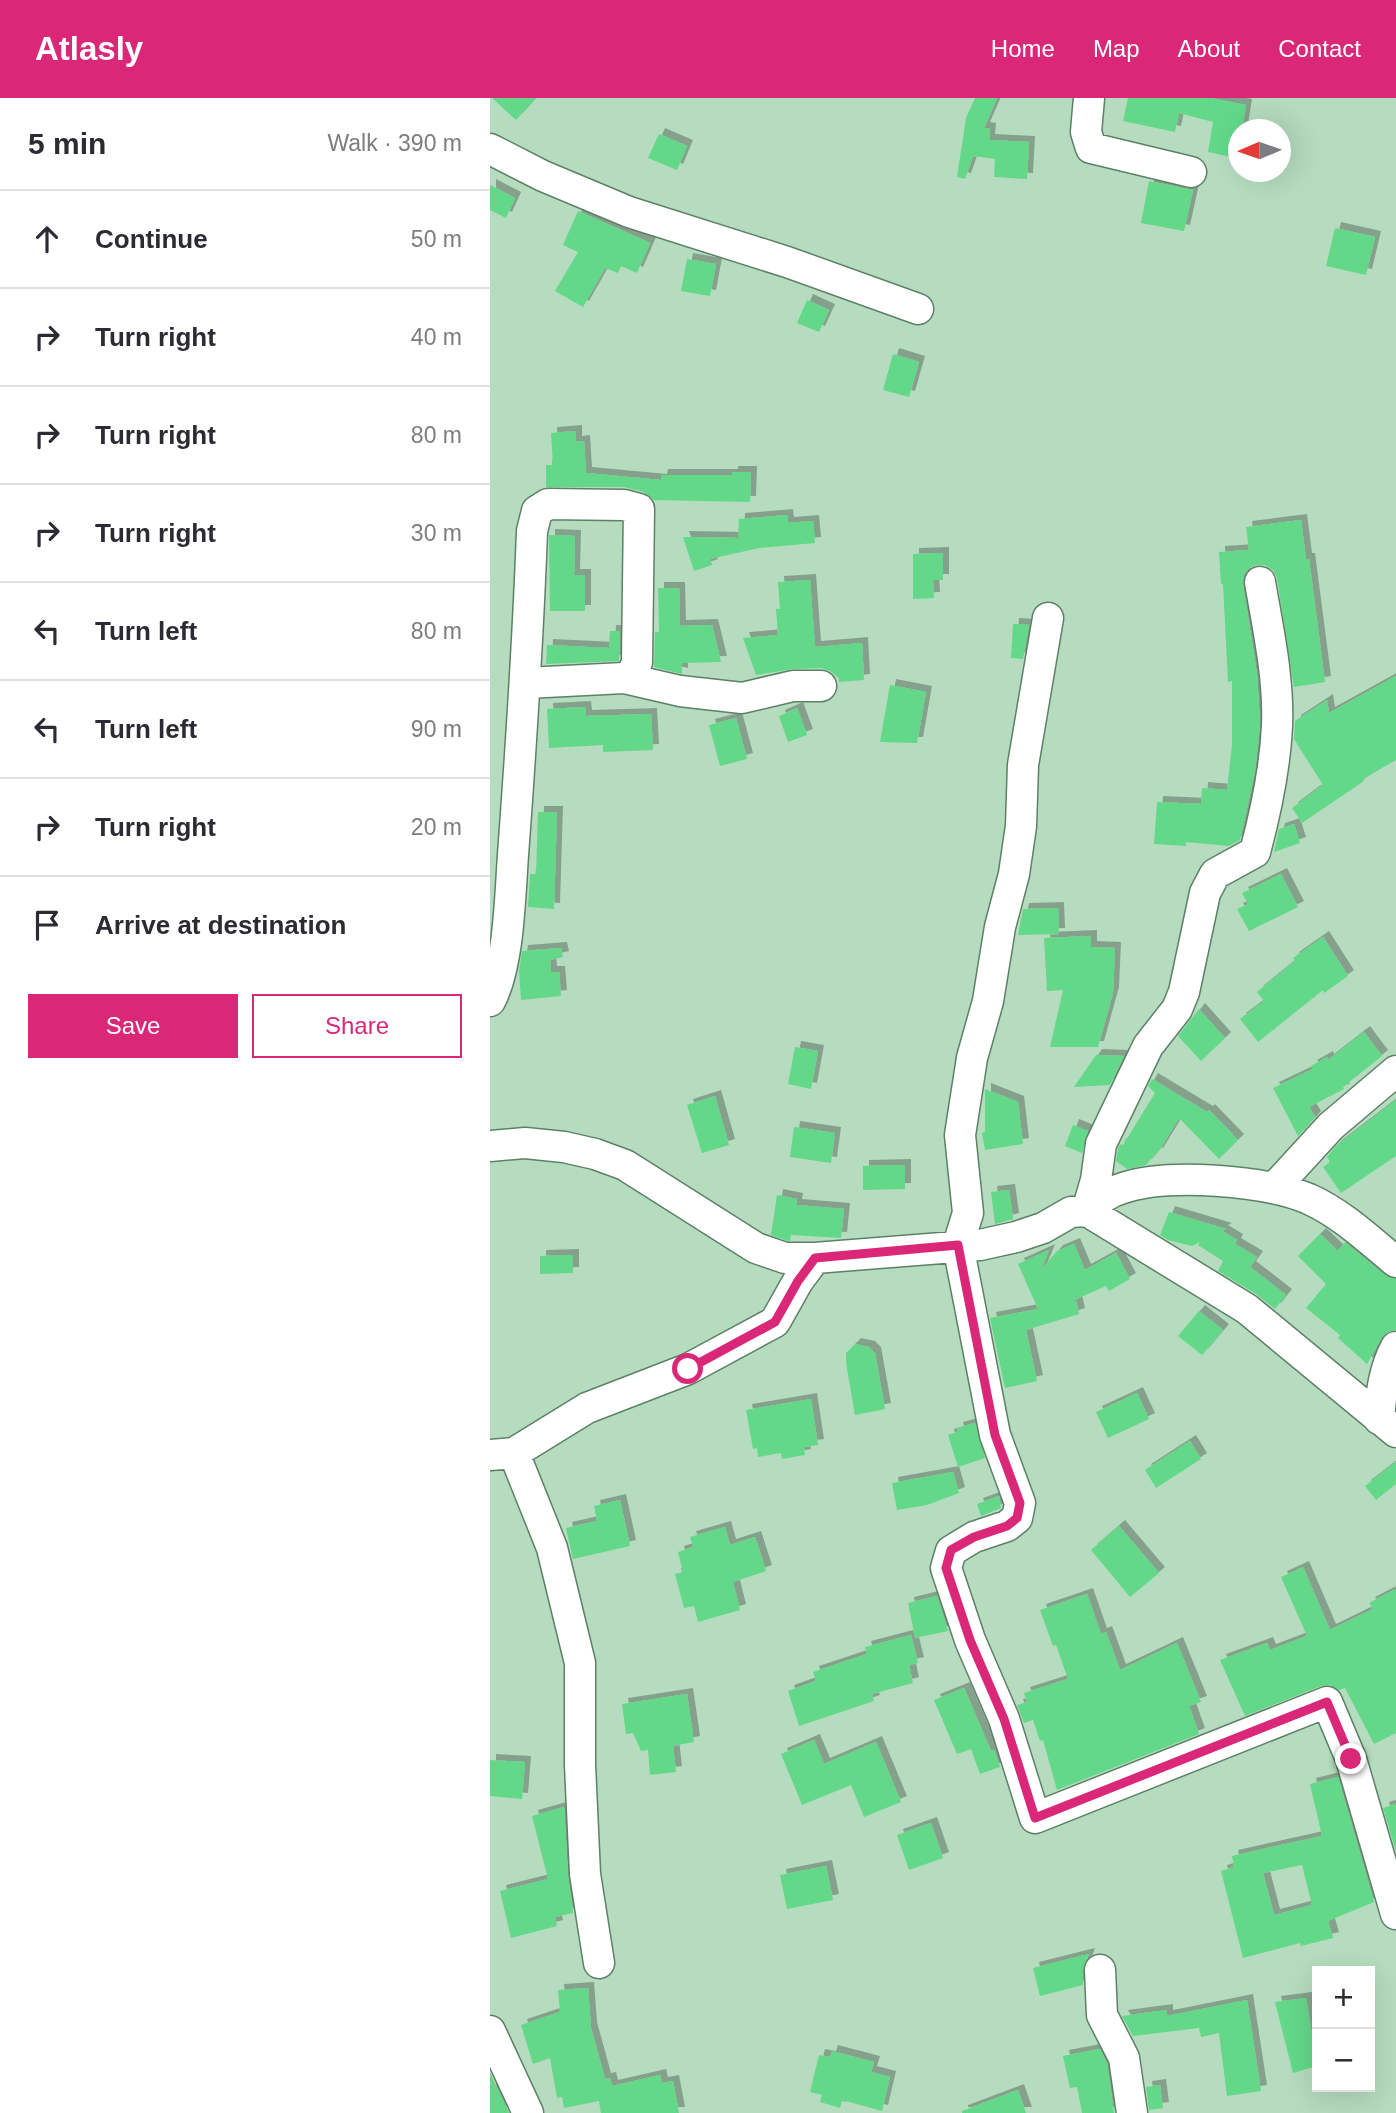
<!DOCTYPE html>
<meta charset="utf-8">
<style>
body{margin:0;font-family:Helvetica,sans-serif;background:#f7f7f7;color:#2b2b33}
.controls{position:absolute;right:21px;bottom:21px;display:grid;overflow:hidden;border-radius:0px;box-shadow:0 7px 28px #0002}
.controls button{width:63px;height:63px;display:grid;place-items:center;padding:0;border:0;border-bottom:2px solid #e1e1e2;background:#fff;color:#2b2b33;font:35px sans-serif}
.compass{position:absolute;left:738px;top:21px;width:63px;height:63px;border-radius:50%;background:#fff;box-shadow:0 7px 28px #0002;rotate:268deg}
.stop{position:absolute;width:21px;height:21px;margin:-16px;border:5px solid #db2777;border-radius:50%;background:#fff}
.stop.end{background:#db2777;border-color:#fff;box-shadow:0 2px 7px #0008}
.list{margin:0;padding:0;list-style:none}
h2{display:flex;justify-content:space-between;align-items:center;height:91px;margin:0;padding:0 28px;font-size:30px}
h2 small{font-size:23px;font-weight:400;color:#7c7c81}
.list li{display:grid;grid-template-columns:46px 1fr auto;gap:21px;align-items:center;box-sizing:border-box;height:98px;padding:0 28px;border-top:2px solid #e1e1e2}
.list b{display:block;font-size:26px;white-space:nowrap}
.list em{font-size:23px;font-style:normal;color:#7c7c81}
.actions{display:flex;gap:14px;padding:21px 28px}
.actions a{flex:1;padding:16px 0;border:2px solid #db2777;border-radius:0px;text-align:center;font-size:24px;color:#db2777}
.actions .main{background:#db2777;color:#fff}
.icon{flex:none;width:38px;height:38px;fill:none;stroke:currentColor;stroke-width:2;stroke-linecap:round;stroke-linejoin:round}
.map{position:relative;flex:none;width:906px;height:2015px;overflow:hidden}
header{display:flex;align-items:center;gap:42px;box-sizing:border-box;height:98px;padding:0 35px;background:#db2777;color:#fff}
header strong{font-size:33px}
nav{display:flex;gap:38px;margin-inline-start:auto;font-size:24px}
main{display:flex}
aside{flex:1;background:#fff}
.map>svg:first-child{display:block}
</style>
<header>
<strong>Atlasly</strong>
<nav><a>Home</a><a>Map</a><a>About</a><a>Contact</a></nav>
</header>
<main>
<aside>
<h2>5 min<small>Walk · 390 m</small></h2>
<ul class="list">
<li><svg class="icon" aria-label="ahead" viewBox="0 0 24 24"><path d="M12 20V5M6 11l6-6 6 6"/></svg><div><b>Continue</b></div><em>50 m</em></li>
<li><svg class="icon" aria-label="right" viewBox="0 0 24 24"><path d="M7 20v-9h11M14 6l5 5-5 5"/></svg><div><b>Turn right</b></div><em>40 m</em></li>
<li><svg class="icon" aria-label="right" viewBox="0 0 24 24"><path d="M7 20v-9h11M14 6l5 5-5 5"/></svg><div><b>Turn right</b></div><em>80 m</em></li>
<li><svg class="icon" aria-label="right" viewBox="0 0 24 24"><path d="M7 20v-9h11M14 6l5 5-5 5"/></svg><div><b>Turn right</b></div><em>30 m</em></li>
<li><svg class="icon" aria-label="left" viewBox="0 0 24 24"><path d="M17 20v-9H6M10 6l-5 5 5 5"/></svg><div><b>Turn left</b></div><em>80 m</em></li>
<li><svg class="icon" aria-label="left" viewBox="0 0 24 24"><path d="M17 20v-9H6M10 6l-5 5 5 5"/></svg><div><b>Turn left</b></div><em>90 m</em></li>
<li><svg class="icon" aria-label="right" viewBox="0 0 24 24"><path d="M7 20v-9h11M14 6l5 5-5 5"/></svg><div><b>Turn right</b></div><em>20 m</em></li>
<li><svg class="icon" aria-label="arrive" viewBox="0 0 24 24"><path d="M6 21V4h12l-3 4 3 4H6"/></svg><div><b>Arrive at destination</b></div></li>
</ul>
<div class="actions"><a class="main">Save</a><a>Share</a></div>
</aside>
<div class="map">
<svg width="906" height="2015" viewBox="0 0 906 2015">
<defs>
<filter id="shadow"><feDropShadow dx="6" dy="-6" stdDeviation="0" flood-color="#0004"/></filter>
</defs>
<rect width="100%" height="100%" fill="#b5dcbe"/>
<path fill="#63d889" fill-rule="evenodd" filter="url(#shadow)" d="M 2,0 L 46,0 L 26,22 Z
M 485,0 L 507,0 L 494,30 L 500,31 L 499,42 L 539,44 L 537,81 L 504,79 L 505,61 L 483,58 L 475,81 L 467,79 L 476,20 Z
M 638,0 L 720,0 L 756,7 L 752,32 L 748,32 L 746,60 L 718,54 L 723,24 L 689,15 L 685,34 L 633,23 Z
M 169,36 L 197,48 L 187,72 L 158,60 Z
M 659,83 L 703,92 L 694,133 L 651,125 Z
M 0,87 L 25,100 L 16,120 L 0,112 Z
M 88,113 L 160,145 L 147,175 L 131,168 L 128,175 L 115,170 L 93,209 L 65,193 L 88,154 L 73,147 Z
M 845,130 L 885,139 L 876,177 L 836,168 Z
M 197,161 L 226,166 L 220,198 L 191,193 Z
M 317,202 L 339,212 L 329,234 L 307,225 Z
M 403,256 L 429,264 L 419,299 L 393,292 Z
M 86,333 L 86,344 L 94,343 L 96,375 L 171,382 L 172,377 L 242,377 L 242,374 L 261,374 L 260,404 L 164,402 L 154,394 L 134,389 L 56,389 L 56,367 L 63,367 L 61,335 Z
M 297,417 L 298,425 L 323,423 L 325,445 L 269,450 L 220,461 L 222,467 L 204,473 L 193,439 L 248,440 L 249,421 Z
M 811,422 L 816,461 L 819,461 L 835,584 L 804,589 L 787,480 L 783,472 L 775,467 L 766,467 L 759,470 L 754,477 L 753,487 L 767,576 L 770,627 L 765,673 L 750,742 L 739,748 L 696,744 L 696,748 L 664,746 L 667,704 L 711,706 L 712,690 L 737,692 L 742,647 L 742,583 L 738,584 L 733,486 L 731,486 L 729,454 L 759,452 L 756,429 Z
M 59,437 L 85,438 L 84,477 L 95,477 L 95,513 L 60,513 Z
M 453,455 L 453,482 L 443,482 L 444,500 L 423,501 L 423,456 Z
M 320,482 L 325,549 L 372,545 L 374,582 L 349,584 L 349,580 L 340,573 L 331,570 L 303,571 L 266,577 L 253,540 L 288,537 L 286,511 L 290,511 L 288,484 Z
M 168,490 L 189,490 L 190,528 L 222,527 L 231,564 L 192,565 L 192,576 L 164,569 L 165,534 L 169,534 Z
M 523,526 L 539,527 L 533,561 L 521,560 Z
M 120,533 L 130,533 L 129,563 L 56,566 L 57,547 L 119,550 Z
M 906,578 L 906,662 L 873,681 L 874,683 L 812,725 L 802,710 L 833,687 L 804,641 L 805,623 L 837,602 L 839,615 Z
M 400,587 L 436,594 L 427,645 L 390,644 Z
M 95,609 L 96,618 L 161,616 L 163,652 L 113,654 L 113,647 L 59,650 L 57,611 Z
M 307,610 L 317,637 L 298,644 L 289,618 Z
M 246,620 L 257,661 L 230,668 L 219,627 Z
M 48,714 L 67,714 L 64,811 L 38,809 L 40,776 L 46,776 Z
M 804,726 L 810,745 L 784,754 L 789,731 Z
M 791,776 L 808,809 L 759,833 L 747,811 L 758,806 L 752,795 Z
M 568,810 L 569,836 L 528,837 L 533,811 Z
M 601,838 L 601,849 L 625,850 L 623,895 L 608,949 L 560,949 L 573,892 L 557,893 L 554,840 Z
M 833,839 L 858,878 L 834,895 L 833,892 L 768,944 L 750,921 L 774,903 L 767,894 L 805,863 L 803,860 Z
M 71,850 L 73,859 L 60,862 L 61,874 L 69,874 L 71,898 L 31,902 L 29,873 L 32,853 Z
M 709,911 L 735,940 L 711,963 L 688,938 Z
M 874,934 L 892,958 L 853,989 L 854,991 L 819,1009 L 825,1019 L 808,1038 L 783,990 L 823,971 L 821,968 L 837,959 L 838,962 Z
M 305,949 L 328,953 L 321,991 L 298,986 Z
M 606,957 L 634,958 L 620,987 L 584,989 Z
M 662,981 L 717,1014 L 719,1012 L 748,1042 L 729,1061 L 689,1020 L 667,1056 L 666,1055 L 656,1067 L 637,1071 L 626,1063 L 628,1051 L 630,1046 L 633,1047 L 665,995 L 658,988 Z
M 495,991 L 528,1004 L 533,1046 L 495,1052 L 492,1035 L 495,1034 Z
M 225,998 L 239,1047 L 212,1055 L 197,1007 Z
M 906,1002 L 906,1058 L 851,1095 L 833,1069 L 840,1064 L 837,1059 L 846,1048 Z
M 583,1027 L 598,1033 L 592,1055 L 575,1048 Z
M 304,1029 L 345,1035 L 341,1065 L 300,1059 Z
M 415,1067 L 415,1091 L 373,1092 L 373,1068 Z
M 519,1092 L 523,1121 L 505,1126 L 501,1094 Z
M 287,1097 L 307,1101 L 306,1107 L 354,1111 L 351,1140 L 301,1137 L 300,1143 L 298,1143 L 281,1137 Z
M 679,1114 L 736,1131 L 732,1133 L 747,1142 L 745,1146 L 767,1159 L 760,1169 L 796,1197 L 785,1211 L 766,1196 L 728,1173 L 733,1163 L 708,1147 L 710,1144 L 702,1148 L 678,1142 L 670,1137 Z
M 830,1136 L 848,1153 L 855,1144 L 895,1177 L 906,1181 L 906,1232 L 897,1234 L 891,1241 L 877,1266 L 848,1240 L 850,1237 L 816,1210 L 836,1186 L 808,1158 Z
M 584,1146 L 595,1172 L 626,1155 L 640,1181 L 619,1193 L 616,1188 L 582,1203 L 586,1203 L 589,1216 L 536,1232 L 547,1283 L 515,1290 L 500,1220 L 548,1211 L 528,1166 L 559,1152 L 551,1172 L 567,1153 Z
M 83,1157 L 83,1175 L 50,1176 L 50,1158 Z
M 709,1213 L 733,1232 L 712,1257 L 688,1238 Z
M 365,1246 L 379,1249 L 385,1255 L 395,1311 L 365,1317 L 356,1265 L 356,1255 Z
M 647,1295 L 659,1321 L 618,1340 L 606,1314 Z
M 321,1301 L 328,1347 L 314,1349 L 315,1357 L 292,1361 L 291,1355 L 268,1359 L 267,1350 L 263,1351 L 256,1312 Z
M 485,1325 L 495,1360 L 468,1369 L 458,1337 L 468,1334 L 467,1330 Z
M 700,1343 L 711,1361 L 666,1390 L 655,1372 Z
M 906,1364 L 906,1386 L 886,1402 L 875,1388 Z
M 463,1374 L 469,1395 L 437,1407 L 407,1412 L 402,1385 Z
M 509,1398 L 511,1410 L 491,1418 L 487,1406 Z
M 130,1402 L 140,1448 L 83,1461 L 76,1430 L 107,1423 L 104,1408 Z
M 629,1428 L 669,1475 L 640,1499 L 601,1452 Z
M 235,1429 L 240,1447 L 265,1439 L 276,1473 L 243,1484 L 250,1512 L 208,1524 L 204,1508 L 194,1510 L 185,1476 L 193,1474 L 188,1454 L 203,1449 L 200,1439 Z
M 813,1469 L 840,1532 L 883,1511 L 879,1505 L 906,1491 L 906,1635 L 884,1646 L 855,1590 L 849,1592 L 840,1587 L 831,1588 L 755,1618 L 730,1562 L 777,1545 L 780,1552 L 817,1538 L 791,1479 Z
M 597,1496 L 611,1536 L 616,1534 L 630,1572 L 687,1545 L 711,1604 L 699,1608 L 709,1636 L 567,1692 L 553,1642 L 550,1643 L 543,1622 L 534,1625 L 527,1607 L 537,1604 L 534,1595 L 578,1581 L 566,1547 L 563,1548 L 550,1512 Z
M 447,1498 L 458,1533 L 425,1540 L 418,1505 Z
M 421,1537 L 428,1565 L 419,1567 L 423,1585 L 382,1596 L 384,1603 L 309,1628 L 298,1593 L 326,1583 L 323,1574 L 377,1556 L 375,1549 Z
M 474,1590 L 501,1653 L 504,1652 L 510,1669 L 490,1676 L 481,1651 L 467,1656 L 444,1602 Z
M 197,1596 L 204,1644 L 183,1648 L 186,1674 L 160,1677 L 158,1652 L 151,1653 L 143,1635 L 136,1636 L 132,1606 Z
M 324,1642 L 334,1666 L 386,1644 L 411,1704 L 374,1719 L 361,1687 L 312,1707 L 291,1656 Z
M 0,1662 L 35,1664 L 32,1701 L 0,1698 Z
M 848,1679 L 884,1804 L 838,1823 L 843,1840 L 811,1848 L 810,1845 L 753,1860 L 731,1773 L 744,1769 L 742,1758 L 832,1738 L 820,1686 ZM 812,1767 L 822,1807 L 784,1817 L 773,1775 Z
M 906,1706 L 906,1753 L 893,1710 Z
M 74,1709 L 78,1777 L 83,1815 L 65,1819 L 67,1828 L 21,1840 L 10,1793 L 58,1781 L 42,1718 Z
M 441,1725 L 453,1760 L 419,1772 L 407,1737 Z
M 336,1768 L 343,1802 L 297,1811 L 290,1777 Z
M 599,1856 L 593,1872 L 593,1887 L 550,1898 L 543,1870 Z
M 98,1890 L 101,1930 L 115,1981 L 120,1980 L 122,1988 L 170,1977 L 172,1985 L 183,1983 L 189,2015 L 111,2015 L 109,2003 L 74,2010 L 72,1999 L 67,2000 L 60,1960 L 43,1966 L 31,1927 L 70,1914 L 68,1892 Z
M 816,1900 L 823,1943 L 827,1942 L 827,1968 L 803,1975 L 785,1904 Z
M 757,1902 L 771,1993 L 737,1998 L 729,1935 L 711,1939 L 709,1930 L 643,1938 L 632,1918 L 677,1912 L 677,1918 Z
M 610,1951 L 617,1965 L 624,2015 L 592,2015 L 587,1989 L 580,1990 L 573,1958 Z
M 342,1953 L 384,1964 L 381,1974 L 400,1979 L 392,2013 L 352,2002 L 350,2010 L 330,2004 L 332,1997 L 320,1994 L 329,1957 L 340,1959 Z
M 0,1975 L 19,2015 L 0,2015 Z
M 670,1987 L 673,2010 L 659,2012 L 656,1989 Z
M 528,1992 L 536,2015 L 472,2015 L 472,2013 Z"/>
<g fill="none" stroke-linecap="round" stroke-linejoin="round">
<defs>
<path id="minor" d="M 599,0 L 596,34 L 601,50 L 701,74
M 0,51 L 53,78 L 139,114 L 297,164 L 428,211
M 558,520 L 533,667 L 531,728 L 524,776 L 510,829 L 498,903 L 482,960 L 470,1037 L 478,1115 L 468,1147 L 505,1337 L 530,1405 L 527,1420 L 517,1428 L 484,1439 L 461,1453 L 456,1470 L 480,1542 L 514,1621 L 545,1720 L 837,1604 L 861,1661 L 906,1816
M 134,580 L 190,593 L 252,600 L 303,588 L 331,588
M 0,903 C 19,868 20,798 23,757 C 31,649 38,541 42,433 L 47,413 L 58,406 L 134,407 L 149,411 L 147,564 L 143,575 L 134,580 L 36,585
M 0,1048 L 35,1045 L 74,1049 L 105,1056 L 135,1067 L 266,1150 L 295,1160 L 325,1160 L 490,1147 L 526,1139 L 553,1130 L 581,1114 L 597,1113 L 757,1211 L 906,1334
M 785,1089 L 841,1028 L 906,973
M 597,1113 L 606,1082 L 611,1046 L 658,948 L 687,911 L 694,894 L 715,795 L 725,776 L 765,754 C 776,713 785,671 787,628 C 789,580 778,531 770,484
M 597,1113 C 607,1103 618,1094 633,1090 C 678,1075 774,1082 819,1101 C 852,1116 878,1141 906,1164
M 889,1321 C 891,1296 894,1271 906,1249
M 24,1355 L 62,1450 L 90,1565 L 90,1667 L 95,1776 L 109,1865
M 0,1357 L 24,1355 L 97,1310 L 198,1271 L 285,1224 L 308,1183 L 325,1160
M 610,1872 L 612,1917 L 634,1960 L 642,2015
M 0,1933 L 38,2015"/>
</defs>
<use href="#minor" stroke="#5d8166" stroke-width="33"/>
<use href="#minor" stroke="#fff" stroke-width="30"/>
</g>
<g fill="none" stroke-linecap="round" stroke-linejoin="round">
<path stroke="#db2777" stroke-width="9" d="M 198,1271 L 285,1224 L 308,1183 L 325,1160 L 468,1147 L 505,1337 L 530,1405 L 527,1420 L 517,1428 L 484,1439 L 461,1452 L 456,1470 L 480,1542 L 514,1621 L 545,1720 L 837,1604 L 861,1661"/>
</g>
</svg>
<div class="controls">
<button>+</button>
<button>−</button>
</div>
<svg class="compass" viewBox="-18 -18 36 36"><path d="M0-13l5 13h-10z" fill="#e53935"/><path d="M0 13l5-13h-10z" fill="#7c7c81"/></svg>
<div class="stop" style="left:198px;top:1271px"></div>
<div class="stop end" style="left:861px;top:1661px"></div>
</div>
</main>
